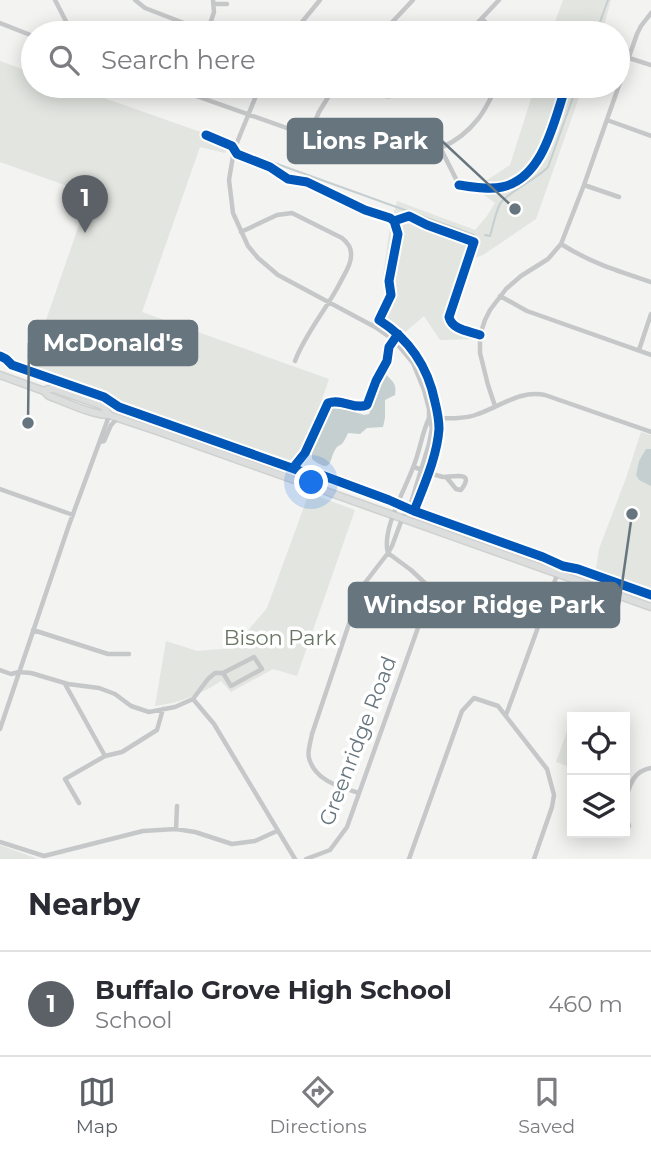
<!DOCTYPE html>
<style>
body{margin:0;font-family:Montserrat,sans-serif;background:#f7f7f7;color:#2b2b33}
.controls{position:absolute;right:21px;bottom:21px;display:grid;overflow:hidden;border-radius:0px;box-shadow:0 4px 18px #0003}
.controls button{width:63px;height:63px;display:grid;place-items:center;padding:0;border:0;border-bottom:2px solid #e1e1e2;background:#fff;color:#2b2b33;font:35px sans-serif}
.you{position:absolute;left:312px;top:483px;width:24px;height:24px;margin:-18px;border:5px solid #fff;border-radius:50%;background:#1a73e8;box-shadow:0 0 0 10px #1a73e833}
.badge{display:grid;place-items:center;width:46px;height:46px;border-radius:50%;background:#5c6167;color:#fff;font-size:23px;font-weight:700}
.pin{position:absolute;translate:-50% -58px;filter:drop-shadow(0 2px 4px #0008)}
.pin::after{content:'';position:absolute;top:37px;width:24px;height:21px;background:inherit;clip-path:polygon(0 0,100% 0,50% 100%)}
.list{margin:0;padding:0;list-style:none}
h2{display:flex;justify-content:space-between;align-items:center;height:91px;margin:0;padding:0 28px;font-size:30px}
h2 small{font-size:23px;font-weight:400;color:#7c7c81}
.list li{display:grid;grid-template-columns:46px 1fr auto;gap:21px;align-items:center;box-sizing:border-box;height:105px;padding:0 28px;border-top:2px solid #e1e1e2}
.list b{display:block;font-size:26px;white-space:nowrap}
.list p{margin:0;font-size:23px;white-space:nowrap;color:#7c7c81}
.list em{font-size:23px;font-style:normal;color:#7c7c81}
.icon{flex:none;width:38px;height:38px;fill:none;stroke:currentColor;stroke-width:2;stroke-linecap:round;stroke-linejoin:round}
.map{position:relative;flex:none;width:651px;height:859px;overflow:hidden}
.search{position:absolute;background:#fff;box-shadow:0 4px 18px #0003;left:21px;right:21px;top:21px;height:77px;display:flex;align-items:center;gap:18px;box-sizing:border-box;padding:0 24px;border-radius:38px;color:#7c7c81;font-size:26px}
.sheet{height:196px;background:#fff}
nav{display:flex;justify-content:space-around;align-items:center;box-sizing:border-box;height:98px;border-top:2px solid #e1e1e2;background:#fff;font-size:19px;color:#7c7c81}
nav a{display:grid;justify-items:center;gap:4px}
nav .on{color:#5c6167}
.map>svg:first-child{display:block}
</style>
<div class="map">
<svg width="651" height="859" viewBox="0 0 651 859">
<rect width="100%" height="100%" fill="#f3f3f2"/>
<path fill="#e2e5e0" d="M 563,0 L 611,0 L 602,33 L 551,33 Z
M 0,61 L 33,73 L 33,86 L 70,86 L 229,142 L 225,153 L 200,147 L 142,312 L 329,379 L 297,472 L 29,376 L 28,372 L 88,199 L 87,193 L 0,162 Z
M 535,86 L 583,86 L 536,219 L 483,255 L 471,259 L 452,316 L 456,323 L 478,332 L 475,339 L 440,340 L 424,316 L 397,339 L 372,322 L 385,298 L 383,276 L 390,226 L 397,201 L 475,230 L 487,216 L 495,203 L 475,188 L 510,165 Z
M 641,432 L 651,435 L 651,595 L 595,575 L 599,549 L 626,478 Z
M 309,493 L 355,510 L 297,676 L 273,669 L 231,692 L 221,681 C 201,694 180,703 155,706 L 166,641 L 197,651 L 233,648 L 267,608 Z
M 572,717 L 572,768 L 556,762 Z
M 0,845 L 38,859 L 0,859 Z"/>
<path fill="#c6cfd0" d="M 385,373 C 392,382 397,382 395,395 L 385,400 L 385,418 L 383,427 L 367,428 L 360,434 L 348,433 C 347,436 344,441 342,444 C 340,445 338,446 337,447 C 328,458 334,476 312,459 L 312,452 L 331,408 L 340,407 L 364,415 L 369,414 Z
M 646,449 L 651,449 L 651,486 L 639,480 L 636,475 L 639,461 Z"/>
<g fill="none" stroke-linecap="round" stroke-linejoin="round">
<path stroke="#c6cfd0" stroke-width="2" d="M 596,33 L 608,0
M 212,143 L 224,147
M 244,152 L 474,235
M 485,235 L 490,236 C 493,226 495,214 500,204 C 506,193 537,179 548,167 L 577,86
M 465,251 L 468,252"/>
<defs>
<path id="primary" d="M 0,375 L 44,391 L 49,396 C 66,402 92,415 109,415 L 157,431 L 651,607
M 44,391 L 48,389 L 54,389 L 103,406 L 109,415"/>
</defs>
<use href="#primary" stroke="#cfd0d0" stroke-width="9"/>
<path stroke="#c6c7c8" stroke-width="4.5" d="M 55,0 L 72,33
M 135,0 L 145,8 L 207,32
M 214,4 L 227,4
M 482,19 L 497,33
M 0,23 L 33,36
M 207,33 L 214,12 L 213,0
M 293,33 L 320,0
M 382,33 L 413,0
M 468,33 L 499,0
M 629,58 L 651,65
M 168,86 L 363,155 C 406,161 449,156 478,119 C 486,109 491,97 497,86
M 260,86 L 234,150 L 229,180 L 233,213 L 248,246 L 258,258 L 278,275 L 375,327 L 394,340 L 413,363 L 424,390 L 429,409 L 429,418 L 432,428 L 429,444 L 411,503 L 402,519 L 392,546 L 388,553 C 381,530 406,488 414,465 C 420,450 422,433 429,418
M 358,86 C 378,99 396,100 416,86
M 607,120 L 651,136
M 309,135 L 319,112 L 335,86
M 441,149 L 459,185
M 584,185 L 619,197
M 241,232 L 277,215 L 292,213 L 342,238 C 347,242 352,248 351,256 C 351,265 345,273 341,281 C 327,309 306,332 295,361
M 561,244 C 591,263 618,271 651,282
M 500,296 L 527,311 L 651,355
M 639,350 L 651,314
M 495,406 L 488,385 L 480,353 L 480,335 L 485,320 L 490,310 L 506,289 L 521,276 L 548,259 L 561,244 L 584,185 L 637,34 L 641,26 L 651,13
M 429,418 C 444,418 463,420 478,414 C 501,406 520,390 545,395 L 651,432
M 100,442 L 104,441 L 111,425 L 118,418
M 414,467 C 423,470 433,475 443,477 C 449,478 477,469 461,490 L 456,489 L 447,478
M 0,489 L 73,515
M 33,630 L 108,654 L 129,654
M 0,670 L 11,674 L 19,672 L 31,673 L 68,684 L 99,688 L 115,694 L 131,706 L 149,712 L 175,707 L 193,699 L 208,679 L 215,673 L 223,673 L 254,657 L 262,669 L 231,686 L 223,673
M 65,684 L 105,756
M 193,699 L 214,724 L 295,859
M 506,715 L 557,575
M 0,729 L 69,525 L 109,416
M 625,800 C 630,785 633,771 651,768
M 79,803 L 65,779 L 105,756 L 122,752 L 157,730 L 163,709
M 625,819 L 627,820 L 629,826 L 625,831
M 176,829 L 177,806
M 0,842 L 44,856 L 143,831 L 176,829 L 195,832 L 232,844 L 255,841 L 277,831
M 306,859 L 330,850 L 347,827 L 424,611 L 426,584 L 411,570 L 388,553 L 361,588 L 312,734 C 311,741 307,751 309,758 C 315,781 340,787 359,793
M 409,859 L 462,711 L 474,698 L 498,706 L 547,769 L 554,795 L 552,807 L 534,859"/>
<use href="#primary" stroke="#dcdddd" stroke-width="6"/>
<defs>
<path id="cycleway" d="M 206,135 L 232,146 L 237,154 L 270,167 L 288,179 L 307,182 L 365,210 L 390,218 L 394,221 L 398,234 L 389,281 L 391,295 L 379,320 C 409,339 428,367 435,402 C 437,410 439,420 439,429 C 437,457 424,485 414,511
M 459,185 C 473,187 489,190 502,187 C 544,178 554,120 566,86
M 394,221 L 409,216 L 427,225 L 474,242 L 449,317 C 452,330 469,331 480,335
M 0,356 L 6,359 L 12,365 L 104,397 L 119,407 L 303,472 L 316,473 L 389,500 L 414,511 L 543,557 L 563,566 L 578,569 L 651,595
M 293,468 L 305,453 L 328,403 C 342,398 354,410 367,405 L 376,381 L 387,361 L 389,347 L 398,334"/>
</defs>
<use href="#cycleway" stroke="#fff" stroke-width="13"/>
<use href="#cycleway" stroke="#0057b8" stroke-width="9"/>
</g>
<g text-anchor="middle" stroke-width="7" stroke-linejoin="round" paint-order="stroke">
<g font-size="21" fill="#6a7665" stroke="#fff">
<text x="280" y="645">Bison Park</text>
</g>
<g font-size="21" fill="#67767e" stroke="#fff">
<text transform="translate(358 741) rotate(-69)" y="7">Greenridge Road</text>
</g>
</g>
<path fill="none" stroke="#67767e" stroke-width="2.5" d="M515 209L442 141M28 423L29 343M632 514L619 605"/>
<g fill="#67767e" stroke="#fff" stroke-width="2.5">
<circle cx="515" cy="209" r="7"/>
<circle cx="28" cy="423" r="7"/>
<circle cx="632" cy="514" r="7"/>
</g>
<g fill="#67767e" stroke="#67767e" stroke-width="2.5">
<rect x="288" y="119" width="154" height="44" rx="7"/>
<rect x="29" y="321" width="168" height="44" rx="7"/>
<rect x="349" y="583" width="270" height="44" rx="7"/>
</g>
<g font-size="23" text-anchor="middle" font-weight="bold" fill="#fff">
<text x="365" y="149">Lions Park</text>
<text x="113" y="351">McDonald's</text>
<text x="484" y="613">Windsor Ridge Park</text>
</g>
</svg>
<div class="controls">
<button><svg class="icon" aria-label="locate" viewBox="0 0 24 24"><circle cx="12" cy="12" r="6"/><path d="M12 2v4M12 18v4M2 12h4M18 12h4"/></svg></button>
<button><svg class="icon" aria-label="layers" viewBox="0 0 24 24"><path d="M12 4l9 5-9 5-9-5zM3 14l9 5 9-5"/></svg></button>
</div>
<div class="you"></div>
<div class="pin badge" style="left:85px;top:233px">1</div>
<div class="search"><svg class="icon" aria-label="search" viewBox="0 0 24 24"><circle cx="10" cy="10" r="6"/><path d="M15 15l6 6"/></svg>Search here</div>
</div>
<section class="sheet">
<h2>Nearby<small></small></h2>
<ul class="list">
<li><span class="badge">1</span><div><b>Buffalo Grove High School</b><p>School</p></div><em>460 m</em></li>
</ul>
</section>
<nav>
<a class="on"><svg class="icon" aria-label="map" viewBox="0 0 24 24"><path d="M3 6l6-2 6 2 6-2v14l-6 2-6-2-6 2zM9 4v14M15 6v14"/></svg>Map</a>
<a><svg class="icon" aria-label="directions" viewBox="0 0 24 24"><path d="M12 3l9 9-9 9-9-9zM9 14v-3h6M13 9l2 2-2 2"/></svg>Directions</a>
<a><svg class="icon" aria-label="saved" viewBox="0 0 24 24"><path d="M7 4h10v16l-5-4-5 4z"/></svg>Saved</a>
</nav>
